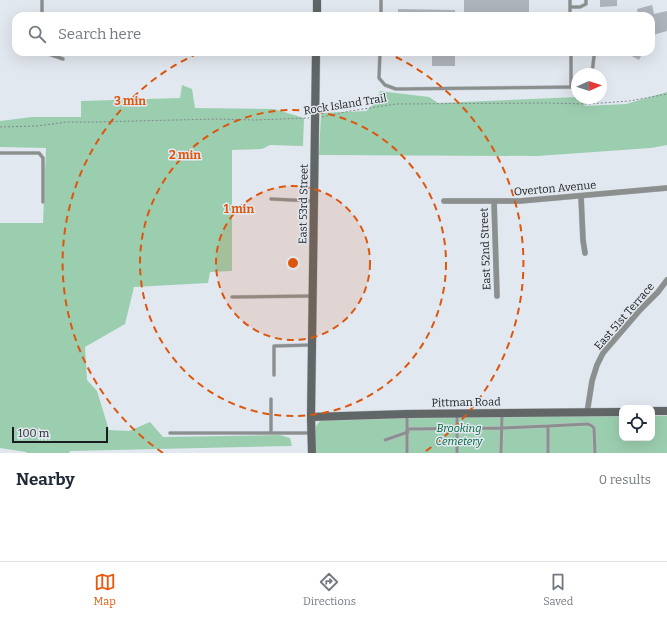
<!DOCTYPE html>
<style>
body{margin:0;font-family:Bitter,serif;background:#f2f2f3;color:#1f2937}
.controls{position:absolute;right:12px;bottom:12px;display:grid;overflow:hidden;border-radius:8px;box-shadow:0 4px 16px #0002}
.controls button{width:36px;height:36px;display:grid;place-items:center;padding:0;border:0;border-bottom:1px solid #e0e1e3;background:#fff;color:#1f2937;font:20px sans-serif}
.compass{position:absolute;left:571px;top:68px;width:36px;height:36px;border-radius:50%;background:#fff;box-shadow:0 4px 16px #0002;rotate:87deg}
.scale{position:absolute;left:12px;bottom:10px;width:96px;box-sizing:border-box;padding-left:4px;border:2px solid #1a1d1f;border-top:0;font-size:11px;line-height:14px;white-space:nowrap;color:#1a1d1f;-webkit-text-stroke:3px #e2e8ef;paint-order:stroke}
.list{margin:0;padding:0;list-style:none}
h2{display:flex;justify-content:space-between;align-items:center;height:52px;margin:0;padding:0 16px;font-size:17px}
h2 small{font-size:13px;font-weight:400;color:#747a83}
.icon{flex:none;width:22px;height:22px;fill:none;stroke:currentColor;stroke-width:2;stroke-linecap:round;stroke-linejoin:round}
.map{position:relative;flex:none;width:667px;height:453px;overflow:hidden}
.search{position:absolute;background:#fff;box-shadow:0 4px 16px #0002;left:12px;right:12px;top:12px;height:44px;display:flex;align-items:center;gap:10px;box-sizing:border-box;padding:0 14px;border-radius:12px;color:#747a83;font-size:15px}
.sheet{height:108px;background:#fff}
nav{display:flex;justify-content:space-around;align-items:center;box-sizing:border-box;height:56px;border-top:1px solid #e0e1e3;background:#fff;font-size:11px;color:#747a83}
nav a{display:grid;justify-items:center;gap:2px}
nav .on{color:#ea580c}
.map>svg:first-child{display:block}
</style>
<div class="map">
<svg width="667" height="453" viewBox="0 0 667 453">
<rect width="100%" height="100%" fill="#e2e8ef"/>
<path fill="#9bceaf" d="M 182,85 L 192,89 L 195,108 L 274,109 L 304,118 L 303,146 L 270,145 L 262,149 L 232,150 L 232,271 L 210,272 L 208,283 L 134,287 L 125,324 L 85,347 L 87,380 L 97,391 L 109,430 L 129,431 L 150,422 L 163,437 L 280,435 L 290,438 L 292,446 L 70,451 L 69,453 L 27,453 L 26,452 L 0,448 L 0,223 L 43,223 L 46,148 L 0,147 L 0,121 L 32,117 L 81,117 L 81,101 L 180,98 Z
M 380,91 L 429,97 L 438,103 L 577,97 L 577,98 L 583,98 L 585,106 L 626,104 L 667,92 L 667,145 L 651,148 L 537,156 L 319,155 L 321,113 L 366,111 L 376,102 Z
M 622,416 L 622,438 L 652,438 L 652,416 L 667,416 L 667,453 L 315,453 C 315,442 311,426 322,420 L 418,417 Z"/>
<path fill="#aeb4bb" d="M 464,0 L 529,0 L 529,16 L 398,16 L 398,9 L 455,10 L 455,12 L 464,12 Z
M 600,0 L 617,0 L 617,6 L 600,7 Z
M 652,5 L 654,14 L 667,11 L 667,31 L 653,35 L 651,37 L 651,16 L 638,16 L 637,9 Z
M 432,52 L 455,52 L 455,66 L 432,66 Z
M 624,52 L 643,52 L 639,60 Z"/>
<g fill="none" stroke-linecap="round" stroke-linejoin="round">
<defs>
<path id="lane" d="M 570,0 L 570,16
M 570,7 L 580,7 L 586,4 L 586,0
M 42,16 L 42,0
M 381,16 L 381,0
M 43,52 L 63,59
M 380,52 L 379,78 L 385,85 L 396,89 L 577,87
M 571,52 L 571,87
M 592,74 L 594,56 L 596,52
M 0,153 L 39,153 L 43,158 L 43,202
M 271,199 L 313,201
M 232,297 L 311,296
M 274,375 L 274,346 L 311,345
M 271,399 L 271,433
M 407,415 L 407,453
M 548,426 L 588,424 L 592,426 L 594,428 L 595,453
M 408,429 L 502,428 L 548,426 L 548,453
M 170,433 L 310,433
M 385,440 L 408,432
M 457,453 L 457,415
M 501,453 L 502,415"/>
<path id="street" d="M 581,196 L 583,240 L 585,253
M 444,201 L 520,201 L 667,188
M 494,201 L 497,296
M 587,413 L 592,381 L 597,365 L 603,353 L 640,310 L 658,292 L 667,280"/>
<path id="secondary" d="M 317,16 L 317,0
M 652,411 L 667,411
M 311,417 L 407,414 L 622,412
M 312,453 L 311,417 L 316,52"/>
</defs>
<use href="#lane" stroke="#bec3ca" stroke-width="4"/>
<use href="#street" stroke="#bec3ca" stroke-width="6"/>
<use href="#secondary" stroke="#bec3ca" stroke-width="9"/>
<path stroke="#83878c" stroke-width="1" stroke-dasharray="2 2" stroke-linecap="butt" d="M 322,117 L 350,111 L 396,104 L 548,103 L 588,104 L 629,101 L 667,94
M 0,127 L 37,126 L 67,122 L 96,122 L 215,119 L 255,120 L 309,118"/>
<use href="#lane" stroke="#8b908f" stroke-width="3"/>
<use href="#street" stroke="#8b908f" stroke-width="5.5"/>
<use href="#secondary" stroke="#606766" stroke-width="8"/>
</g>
<circle cx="293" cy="263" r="77" fill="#de560d" fill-opacity=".12"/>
<g fill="none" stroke="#de560d" stroke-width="2" stroke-dasharray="7 5">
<circle cx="293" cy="263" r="77"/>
<circle cx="293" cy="263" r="153"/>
<path d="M163 453A230 230 0 0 1 201 52M385 52A230 230 0 0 1 423 453"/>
</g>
<g text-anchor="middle" stroke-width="3" stroke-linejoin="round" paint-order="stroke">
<g font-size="11" fill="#1a1d1f" stroke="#e2e8ef">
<text transform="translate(345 104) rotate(-9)" y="4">Rock Island Trail</text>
<text transform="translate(555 188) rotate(-5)" y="4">Overton Avenue</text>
<text transform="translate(303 204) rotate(-89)" y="4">East 53rd Street</text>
<text transform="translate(485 249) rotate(-92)" y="4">East 52nd Street</text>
<text transform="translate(624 316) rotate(-49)" y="4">East 51st Terrace</text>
<text transform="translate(466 402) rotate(-1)" y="4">Pittman Road</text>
</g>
<g font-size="11" font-style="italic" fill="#00683e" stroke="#e2e8ef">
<text x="459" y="432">Brooking<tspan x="459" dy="13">Cemetery</tspan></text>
</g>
</g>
<circle cx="293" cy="263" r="6" fill="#de560d" stroke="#e2e8ef" stroke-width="2"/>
<g font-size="12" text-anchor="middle" font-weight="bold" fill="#de560d" stroke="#e2e8ef" stroke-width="3" stroke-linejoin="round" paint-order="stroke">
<text x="130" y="105">3 min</text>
<text x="185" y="159">2 min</text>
<text x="239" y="213">1 min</text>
</g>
</svg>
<div class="controls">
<button><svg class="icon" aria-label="locate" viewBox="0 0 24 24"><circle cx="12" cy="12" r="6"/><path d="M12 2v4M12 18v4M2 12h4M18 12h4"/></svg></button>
</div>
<svg class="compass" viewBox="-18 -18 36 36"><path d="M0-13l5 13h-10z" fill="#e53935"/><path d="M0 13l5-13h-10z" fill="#747a83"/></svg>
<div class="scale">100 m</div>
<div class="search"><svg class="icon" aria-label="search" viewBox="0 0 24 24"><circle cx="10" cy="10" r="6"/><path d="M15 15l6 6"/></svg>Search here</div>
</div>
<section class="sheet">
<h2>Nearby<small>0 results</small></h2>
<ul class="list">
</ul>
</section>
<nav>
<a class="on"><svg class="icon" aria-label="map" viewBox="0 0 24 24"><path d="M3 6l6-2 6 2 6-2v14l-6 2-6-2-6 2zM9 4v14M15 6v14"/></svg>Map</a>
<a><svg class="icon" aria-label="directions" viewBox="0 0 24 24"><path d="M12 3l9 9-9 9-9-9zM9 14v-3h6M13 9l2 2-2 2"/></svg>Directions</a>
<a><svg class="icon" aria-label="saved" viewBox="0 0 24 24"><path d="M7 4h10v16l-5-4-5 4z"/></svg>Saved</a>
</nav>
